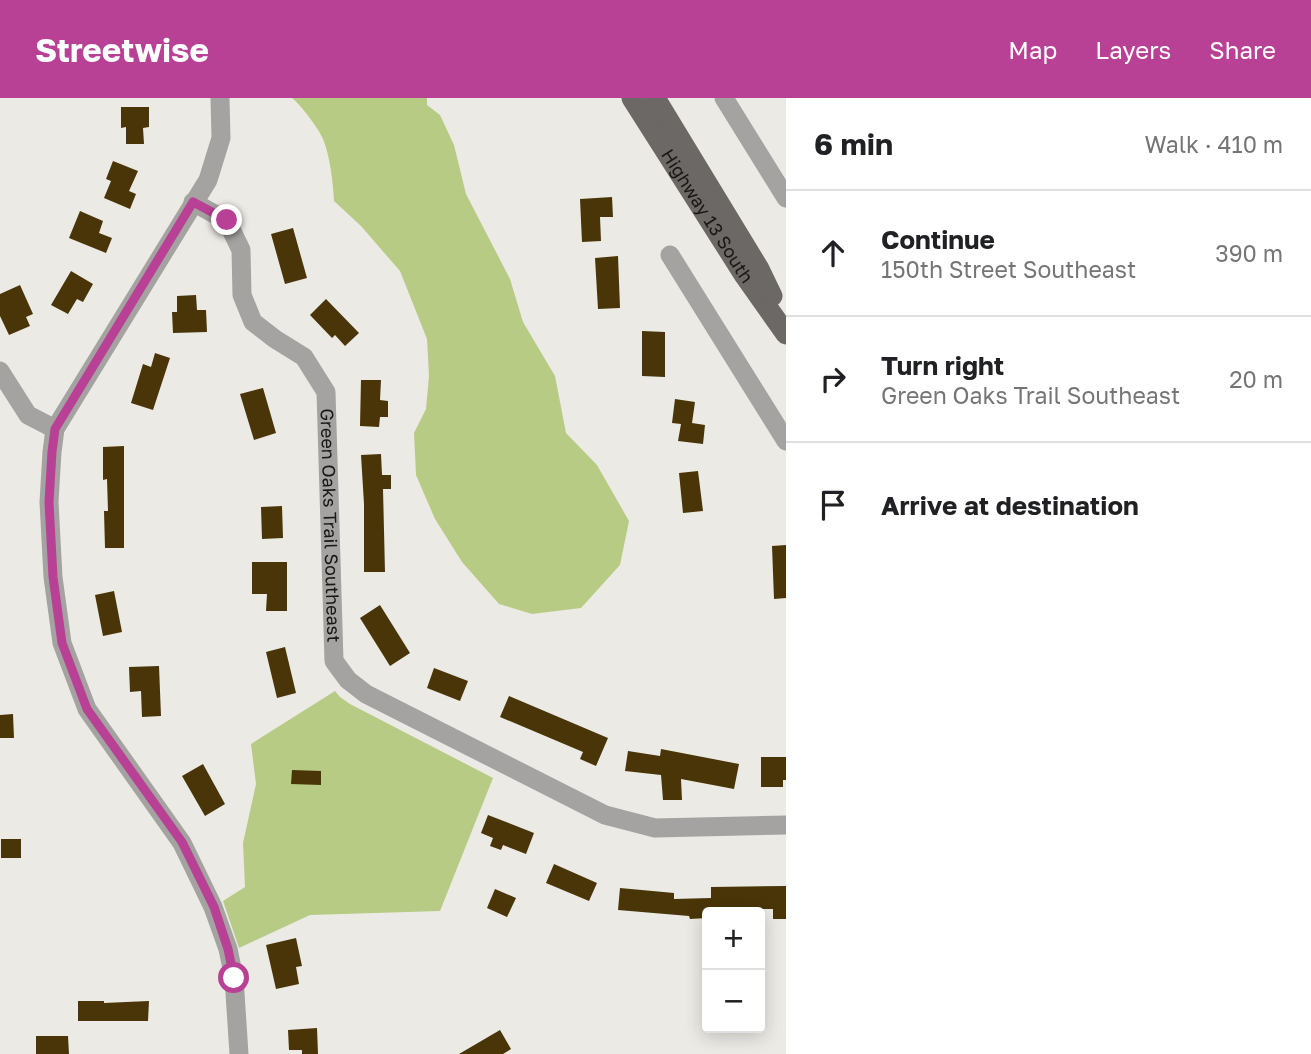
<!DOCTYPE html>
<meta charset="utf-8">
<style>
body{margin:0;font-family:"Golos Text",sans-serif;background:#f6f6f6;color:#202124}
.controls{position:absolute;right:21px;bottom:21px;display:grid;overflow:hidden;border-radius:7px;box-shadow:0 4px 18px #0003}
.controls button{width:63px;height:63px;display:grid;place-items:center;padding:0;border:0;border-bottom:2px solid #e0e0e0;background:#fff;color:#202124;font:35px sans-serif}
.stop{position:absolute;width:21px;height:21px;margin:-16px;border:5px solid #b94195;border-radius:50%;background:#fff}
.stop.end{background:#b94195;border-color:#fff;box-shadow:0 2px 7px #0008}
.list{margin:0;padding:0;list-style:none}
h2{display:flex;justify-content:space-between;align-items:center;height:91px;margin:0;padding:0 28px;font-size:30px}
h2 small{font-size:23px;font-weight:400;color:#757577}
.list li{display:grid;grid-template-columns:46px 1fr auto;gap:21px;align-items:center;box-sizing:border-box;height:126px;padding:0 28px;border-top:2px solid #e0e0e0}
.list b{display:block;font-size:26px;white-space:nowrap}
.list p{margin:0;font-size:23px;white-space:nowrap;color:#757577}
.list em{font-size:23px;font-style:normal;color:#757577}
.icon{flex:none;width:38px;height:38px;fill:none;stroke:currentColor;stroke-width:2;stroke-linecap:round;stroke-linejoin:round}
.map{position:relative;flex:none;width:786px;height:956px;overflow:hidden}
header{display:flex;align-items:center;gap:42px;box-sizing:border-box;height:98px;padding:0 35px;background:#b94195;color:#fff}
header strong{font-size:33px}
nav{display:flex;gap:38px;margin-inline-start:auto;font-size:24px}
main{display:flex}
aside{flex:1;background:#fff}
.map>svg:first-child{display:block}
</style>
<header>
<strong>Streetwise</strong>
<nav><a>Map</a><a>Layers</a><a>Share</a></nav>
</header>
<main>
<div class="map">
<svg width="786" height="956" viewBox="0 0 786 956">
<rect width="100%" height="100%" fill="#eceae5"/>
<path fill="#b7cb85" d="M 292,0 L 427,0 L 427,7 L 440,17 L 454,47 L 466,96 L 510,181 L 523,224 L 555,278 L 566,335 L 597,367 L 629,423 L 620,467 L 581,510 L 532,516 L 499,506 L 462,464 L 435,421 L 416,377 L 414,335 L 426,311 L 429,278 L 427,241 L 400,173 L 361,128 L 334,103 C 333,84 330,58 323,41 C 319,31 301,7 292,0 Z
M 335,593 L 340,599 L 350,606 L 493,680 L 440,813 L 310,817 L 239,850 L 223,803 L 245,789 L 243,745 L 256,686 L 251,646 Z"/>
<path fill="#493507" d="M 121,9 L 149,9 L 149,29 L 143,30 L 144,46 L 126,46 L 126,29 L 121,30 Z
M 113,63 L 138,73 L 129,93 L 136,96 L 130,111 L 104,100 L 111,83 L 106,81 Z
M 612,99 L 613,119 L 600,119 L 601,143 L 582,144 L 580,101 Z
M 80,113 L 103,123 L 99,135 L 112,140 L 106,155 L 69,140 Z
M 293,130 L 307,180 L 285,186 L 271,136 Z
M 618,158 L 620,210 L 598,211 L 595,160 Z
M 71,173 L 93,186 L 83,204 L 77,201 L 68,216 L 51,207 Z
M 20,187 L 33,216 L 26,219 L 30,228 L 9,237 L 0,218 L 0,196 Z
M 196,197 L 197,212 L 206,212 L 207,234 L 173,235 L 172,214 L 177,214 L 177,198 Z
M 326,201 L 359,235 L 345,248 L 335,237 L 332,240 L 310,217 Z
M 642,233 L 665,234 L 665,279 L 642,278 Z
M 155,255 L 170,260 L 153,312 L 131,305 L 143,266 L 151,269 Z
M 361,282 L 381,282 L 380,302 L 388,303 L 388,319 L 380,319 L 379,329 L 360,328 Z
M 263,290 L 276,335 L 254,342 L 240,296 Z
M 675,301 L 695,304 L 692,325 L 705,327 L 703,346 L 678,343 L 681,326 L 672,325 Z
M 124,348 L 124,450 L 105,450 L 104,413 L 108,413 L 107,381 L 103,382 L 103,349 Z
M 381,356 L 382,377 L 391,377 L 391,391 L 383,391 L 385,474 L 364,474 L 364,406 L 361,357 Z
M 698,373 L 703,413 L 683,415 L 679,375 Z
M 282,408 L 283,440 L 262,441 L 261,409 Z
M 786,447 L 786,500 L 774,501 L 772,448 Z
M 252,464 L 287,464 L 287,513 L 266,513 L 267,496 L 252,496 Z
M 114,493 L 122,534 L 103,538 L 95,497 Z
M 380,507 L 410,555 L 390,568 L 360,520 Z
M 285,549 L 296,595 L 277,600 L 266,554 Z
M 159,568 L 161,618 L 142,619 L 141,593 L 130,594 L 129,569 Z
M 434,570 L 468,583 L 460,603 L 427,590 Z
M 509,598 L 608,640 L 596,668 L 580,661 L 583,654 L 500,619 Z
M 13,616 L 14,640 L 0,640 L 0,617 Z
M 661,651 L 739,666 L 734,691 L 681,681 L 682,702 L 663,702 L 661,677 L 625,673 L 628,653 L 660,658 Z
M 761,659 L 786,659 L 786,682 L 783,682 L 783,689 L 761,689 Z
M 203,666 L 225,706 L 205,718 L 182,678 Z
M 292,672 L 321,673 L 321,687 L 291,686 Z
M 488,717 L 534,735 L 526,756 L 503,747 L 501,752 L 490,748 L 493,740 L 481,735 Z
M 1,741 L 21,741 L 21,760 L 1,760 Z
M 554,766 L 597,785 L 589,803 L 546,785 Z
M 786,788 L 786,821 L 773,821 L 773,811 L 733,811 L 733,814 L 707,814 L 707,820 L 690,821 L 689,818 L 618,812 L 620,790 L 674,795 L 674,801 L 711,800 L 711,789 Z
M 495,791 L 516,800 L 507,819 L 487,810 Z
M 296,840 L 302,868 L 296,869 L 299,886 L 276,891 L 266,847 Z
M 78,903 L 104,903 L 104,905 L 149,903 L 148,923 L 78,923 Z
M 317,930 L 318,956 L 302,956 L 302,952 L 289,952 L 288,932 Z
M 500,932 L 511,951 L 503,956 L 459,956 Z
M 36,938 L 68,938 L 69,956 L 36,956 Z"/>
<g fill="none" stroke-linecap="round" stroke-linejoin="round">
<g stroke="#a4a3a1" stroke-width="19">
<path d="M 220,0 L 221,40 L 208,82 L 55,331 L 52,354 L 49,404 L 53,479 L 62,545 L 87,611 L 182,745 L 213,809 L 228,851 L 234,880 L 239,956"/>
<path d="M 724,0 L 786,100"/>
<path id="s1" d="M 193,104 L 227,123 L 241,152 L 242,197 L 253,224 L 275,241 L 304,259 L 326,294 L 334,563 L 348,582 L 366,596 L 605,717 L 655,730 L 786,727"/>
<path d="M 670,157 L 786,343"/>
<path d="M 0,273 L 28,317 L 55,331"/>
</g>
<g stroke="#6b6865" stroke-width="21">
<path id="s2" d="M 632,0 L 745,178 L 786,236"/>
<path d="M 655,0 L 759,171 L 772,198"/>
</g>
</g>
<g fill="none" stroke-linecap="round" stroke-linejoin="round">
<path stroke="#b94195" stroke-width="9" d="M 227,122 L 193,104 L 55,331 L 52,354 L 49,404 L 53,479 L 62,545 L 87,611 L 182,744 L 214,809 L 228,851 L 234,880"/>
</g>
<g text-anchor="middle" stroke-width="7" stroke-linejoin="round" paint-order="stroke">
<g font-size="18" fill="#181716" stroke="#eceae5">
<text dy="6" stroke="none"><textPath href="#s2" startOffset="140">Highway 13 South</textPath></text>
<text dy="6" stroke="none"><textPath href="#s1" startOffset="382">Green Oaks Trail Southeast</textPath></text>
</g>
</g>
</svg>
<div class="controls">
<button>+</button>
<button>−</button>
</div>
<div class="stop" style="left:234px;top:880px"></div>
<div class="stop end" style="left:227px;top:122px"></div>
</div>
<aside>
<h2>6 min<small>Walk · 410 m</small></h2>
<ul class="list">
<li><svg class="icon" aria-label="ahead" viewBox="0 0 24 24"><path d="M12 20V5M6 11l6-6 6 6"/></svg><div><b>Continue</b><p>150th Street Southeast</p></div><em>390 m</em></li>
<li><svg class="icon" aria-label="right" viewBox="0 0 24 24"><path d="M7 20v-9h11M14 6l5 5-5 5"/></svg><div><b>Turn right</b><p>Green Oaks Trail Southeast</p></div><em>20 m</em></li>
<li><svg class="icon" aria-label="arrive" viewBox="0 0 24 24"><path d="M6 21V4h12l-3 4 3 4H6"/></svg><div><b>Arrive at destination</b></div></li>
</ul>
</aside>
</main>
